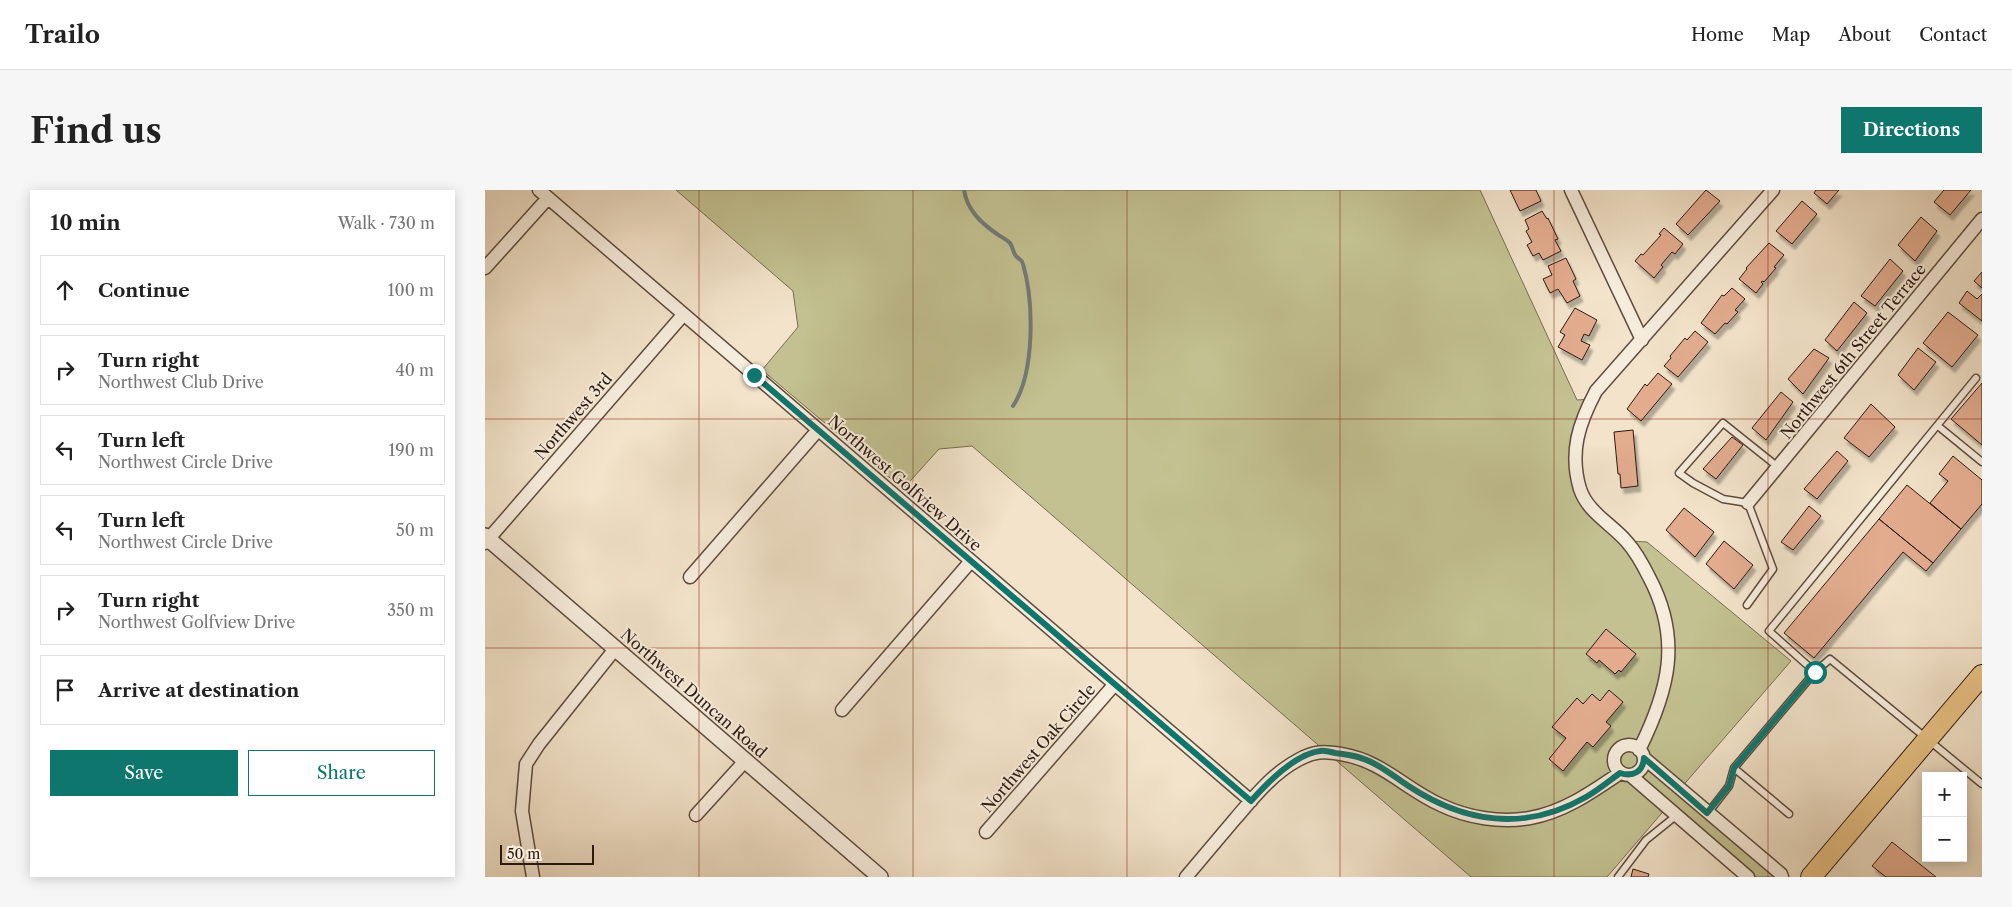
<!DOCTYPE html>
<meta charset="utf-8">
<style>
body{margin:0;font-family:"Libre Caslon Text",serif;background:#f6f6f6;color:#222}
.controls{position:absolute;right:15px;bottom:15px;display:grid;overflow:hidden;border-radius:0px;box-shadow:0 2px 12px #0003}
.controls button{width:45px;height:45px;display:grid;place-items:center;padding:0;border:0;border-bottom:1px solid #e0e0e0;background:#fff;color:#222;font:25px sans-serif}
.scale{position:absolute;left:15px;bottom:12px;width:94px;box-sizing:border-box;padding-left:5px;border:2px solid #2c190f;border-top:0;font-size:14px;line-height:18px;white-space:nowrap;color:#2c190f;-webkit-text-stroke:4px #f7eddd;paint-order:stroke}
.stop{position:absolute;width:15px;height:15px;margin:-11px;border:4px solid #0f766e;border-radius:50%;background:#fff}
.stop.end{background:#0f766e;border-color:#fff;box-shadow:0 1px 5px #0008}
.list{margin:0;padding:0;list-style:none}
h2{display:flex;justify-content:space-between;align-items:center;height:65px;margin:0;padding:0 20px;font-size:21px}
h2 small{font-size:16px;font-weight:400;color:#767676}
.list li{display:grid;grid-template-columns:32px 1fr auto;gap:15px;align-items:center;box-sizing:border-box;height:70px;margin:0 10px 10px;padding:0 10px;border:1px solid #e0e0e0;border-radius:0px}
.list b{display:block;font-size:19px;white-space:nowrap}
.list p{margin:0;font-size:16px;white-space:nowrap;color:#767676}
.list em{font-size:16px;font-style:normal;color:#767676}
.actions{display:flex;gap:10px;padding:15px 20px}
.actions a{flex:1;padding:11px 0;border:1px solid #0f766e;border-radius:0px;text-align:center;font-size:18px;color:#0f766e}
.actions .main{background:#0f766e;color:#fff}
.icon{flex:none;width:28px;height:28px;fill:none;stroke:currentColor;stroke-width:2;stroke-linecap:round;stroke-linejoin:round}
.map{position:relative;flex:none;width:1497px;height:687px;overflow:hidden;border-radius:0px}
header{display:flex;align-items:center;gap:30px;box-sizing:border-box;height:70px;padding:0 25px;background:#fff;border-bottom:1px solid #e0e0e0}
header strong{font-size:24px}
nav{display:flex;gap:28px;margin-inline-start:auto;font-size:18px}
.intro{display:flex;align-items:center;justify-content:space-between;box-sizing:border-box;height:120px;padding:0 30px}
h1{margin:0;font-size:35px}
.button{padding:12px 22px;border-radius:0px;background:#0f766e;color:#fff;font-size:18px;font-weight:700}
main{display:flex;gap:30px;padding:0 30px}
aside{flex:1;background:#fff;border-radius:0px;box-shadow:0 2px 12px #0003}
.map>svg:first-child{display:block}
</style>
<header>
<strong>Trailo</strong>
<nav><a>Home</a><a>Map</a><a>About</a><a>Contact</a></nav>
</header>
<div class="intro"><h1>Find us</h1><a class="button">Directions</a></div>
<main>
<aside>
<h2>10 min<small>Walk · 730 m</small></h2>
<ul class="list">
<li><svg class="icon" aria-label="ahead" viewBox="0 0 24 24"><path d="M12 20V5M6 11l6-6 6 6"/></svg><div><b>Continue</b></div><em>100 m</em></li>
<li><svg class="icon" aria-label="right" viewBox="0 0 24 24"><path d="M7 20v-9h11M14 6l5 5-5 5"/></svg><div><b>Turn right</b><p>Northwest Club Drive</p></div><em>40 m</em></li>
<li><svg class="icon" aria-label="left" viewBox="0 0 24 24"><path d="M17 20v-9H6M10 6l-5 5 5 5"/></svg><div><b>Turn left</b><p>Northwest Circle Drive</p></div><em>190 m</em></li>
<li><svg class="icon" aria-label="left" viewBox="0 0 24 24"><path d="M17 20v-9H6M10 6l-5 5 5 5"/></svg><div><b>Turn left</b><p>Northwest Circle Drive</p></div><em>50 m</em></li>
<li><svg class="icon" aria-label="right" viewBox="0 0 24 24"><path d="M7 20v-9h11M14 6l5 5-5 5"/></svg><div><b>Turn right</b><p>Northwest Golfview Drive</p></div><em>350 m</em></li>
<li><svg class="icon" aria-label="arrive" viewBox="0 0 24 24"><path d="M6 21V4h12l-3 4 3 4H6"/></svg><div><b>Arrive at destination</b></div></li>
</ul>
<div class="actions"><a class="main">Save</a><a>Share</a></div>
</aside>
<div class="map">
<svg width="1497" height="687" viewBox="0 0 1497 687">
<defs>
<filter id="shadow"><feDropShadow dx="3" dy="5.5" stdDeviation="1" flood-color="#0004"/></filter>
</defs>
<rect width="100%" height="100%" fill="#f2e3ca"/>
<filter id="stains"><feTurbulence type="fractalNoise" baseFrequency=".004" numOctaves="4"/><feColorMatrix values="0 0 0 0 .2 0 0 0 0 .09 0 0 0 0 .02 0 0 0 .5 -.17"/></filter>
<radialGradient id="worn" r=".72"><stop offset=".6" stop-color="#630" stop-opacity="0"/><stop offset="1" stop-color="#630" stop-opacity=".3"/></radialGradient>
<path fill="#c3c191" stroke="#786d50" d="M 191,0 L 995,0 L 1092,210 L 1107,209 L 1093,243 L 1096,300 L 1142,351 L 1162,352 L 1306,471 L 1195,599 L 1297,687 L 1266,687 L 1182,617 L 1122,687 L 986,687 L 487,256 L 454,259 L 418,299 L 277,180 L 313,137 L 308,101 Z"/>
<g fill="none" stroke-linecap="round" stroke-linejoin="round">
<path stroke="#717b79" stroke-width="4" d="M 479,0 C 482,20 496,33 512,44 C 516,47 521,49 525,53 C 528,57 528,63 531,66 C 534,70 537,69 538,74 C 549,112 550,183 528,216"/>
</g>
<path fill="#e3ac8f" stroke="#2c190f" filter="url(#shadow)" d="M 1025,0 L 1051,0 L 1056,11 L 1035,21 Z
M 1221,0 L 1235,11 L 1203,45 L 1191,34 Z
M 1331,0 L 1354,0 L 1342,14 L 1329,3 Z
M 1459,0 L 1486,0 L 1465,25 L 1449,12 Z
M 1317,11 L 1332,24 L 1307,54 L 1291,41 Z
M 1057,21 L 1062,29 L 1063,28 L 1073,49 L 1070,50 L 1076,61 L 1058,70 L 1054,63 L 1048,66 L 1042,55 L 1047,52 L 1041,41 L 1044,39 L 1040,30 Z
M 1436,27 L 1452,41 L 1430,71 L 1413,55 Z
M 1179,38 L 1198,54 L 1190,64 L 1187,62 L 1176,75 L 1178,77 L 1169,88 L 1150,71 L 1156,64 L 1158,65 L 1176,45 L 1174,44 Z
M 1284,53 L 1299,65 L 1289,77 L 1291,78 L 1279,92 L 1278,91 L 1276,92 L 1278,94 L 1271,103 L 1254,89 L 1262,79 L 1261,78 Z
M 1081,68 L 1091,89 L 1088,91 L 1095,106 L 1082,113 L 1073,99 L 1065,103 L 1058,89 L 1067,85 L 1063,76 Z
M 1405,69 L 1418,81 L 1390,116 L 1376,106 Z
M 1497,82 L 1497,98 L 1489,91 Z
M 1247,98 L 1260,109 L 1250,120 L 1253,122 L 1242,134 L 1240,133 L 1230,144 L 1216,133 L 1237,105 L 1239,106 Z
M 1482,101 L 1492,109 L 1497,104 L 1497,131 L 1474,113 Z
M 1369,112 L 1382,123 L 1352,161 L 1340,150 Z
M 1090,118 L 1112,130 L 1104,146 L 1099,144 L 1096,151 L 1105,155 L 1097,170 L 1073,157 L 1080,145 L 1075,142 Z
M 1463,122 L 1493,145 L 1467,177 L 1438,153 Z
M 1210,141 L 1223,152 L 1193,187 L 1179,176 L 1186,168 L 1185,166 L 1200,148 L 1202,150 Z
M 1433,158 L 1451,172 L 1429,200 L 1413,185 Z
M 1329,159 L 1344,168 L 1318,204 L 1303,189 Z
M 1173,183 L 1187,194 L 1156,231 L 1142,219 L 1160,194 L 1162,196 Z
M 1497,193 L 1497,255 L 1466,229 Z
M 1296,202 L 1308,212 L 1281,250 L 1267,238 Z
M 1386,214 L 1410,237 L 1384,267 L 1359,248 Z
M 1148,240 L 1153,296 L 1136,298 L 1135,284 L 1133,284 L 1129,242 Z
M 1247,247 L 1258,255 L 1231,289 L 1218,279 Z
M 1352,261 L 1363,271 L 1332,309 L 1319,299 Z
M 1468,266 L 1497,290 L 1497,314 L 1476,339 L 1445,313 L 1463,291 L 1454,284 Z
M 1422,295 L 1476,339 L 1448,373 L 1394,329 Z
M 1324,316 L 1336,326 L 1308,360 L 1296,352 Z
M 1199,318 L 1229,342 L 1210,367 L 1181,340 Z
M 1394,329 L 1448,373 L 1441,381 L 1418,362 L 1329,468 L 1299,443 Z
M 1239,351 L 1268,375 L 1249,399 L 1221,374 Z
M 1121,439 L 1151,464 L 1136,482 L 1134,480 L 1130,484 L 1114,470 L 1112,473 L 1101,464 Z
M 1124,500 L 1138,512 L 1121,532 L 1126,536 L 1108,557 L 1102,552 L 1078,581 L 1064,569 L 1081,548 L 1067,537 L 1092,508 L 1098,514 L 1107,504 L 1115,511 Z
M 1407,652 L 1451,687 L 1401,687 L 1387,676 Z
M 1148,679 L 1164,684 L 1163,687 L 1146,687 Z"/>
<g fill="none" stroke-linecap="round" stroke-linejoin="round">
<defs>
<path id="service" d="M 1453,236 L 1497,272
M 1262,415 L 1288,379 L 1263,313 L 1238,309 L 1208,293 L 1194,283 L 1238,233 L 1293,277
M 1330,482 L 1284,441 L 1491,188
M 1249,578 L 1304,624
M 1223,623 L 1244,596 L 1249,578 L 1330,482 L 1345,469 L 1497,594
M 1133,687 L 1161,650 L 1192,625"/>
<path id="minor" d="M 54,0 L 766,611
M 1086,0 L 1157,150
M 0,78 L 63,8
M 1263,313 L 1497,29
M 0,353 L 198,125
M 205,387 L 333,240
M 357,520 L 486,371
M1129 570a15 15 0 1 1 30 0a15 15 0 1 1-30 0Z
M 1154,560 C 1184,500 1197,449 1164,387 C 1158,375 1151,362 1142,352 C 1127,334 1103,323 1095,299 C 1084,262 1094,233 1111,201 L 1288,0
M 1159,568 L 1296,684 L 1297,687
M 1145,585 L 1263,687
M 211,625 L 260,571
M 501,642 L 629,495
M 48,687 L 37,621 L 41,574 L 54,554 L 130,459
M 701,687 C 717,668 734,648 750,629 C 769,607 787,584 813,570 C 829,561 839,561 856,564 C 898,571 920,599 956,615 C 983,628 1016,633 1045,628 C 1079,622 1107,602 1135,583"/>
<path id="tertiary" d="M 0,346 L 395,687"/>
<path id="primary" d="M 1326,687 L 1497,485"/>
</defs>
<use href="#service" stroke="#5e4c3e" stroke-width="9"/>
<use href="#minor" stroke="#5e4c3e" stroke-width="15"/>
<use href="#tertiary" stroke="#5e4c3e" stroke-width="18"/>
<use href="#primary" stroke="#2c190f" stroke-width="22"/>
<use href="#service" stroke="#f7eddd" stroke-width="6"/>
<use href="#minor" stroke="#f7eddd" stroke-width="12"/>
<use href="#tertiary" stroke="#f7eddd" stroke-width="15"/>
<use href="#primary" stroke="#e9c285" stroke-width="20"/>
</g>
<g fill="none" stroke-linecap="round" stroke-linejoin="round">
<path stroke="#0f766e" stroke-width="6" d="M 269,185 L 766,611 C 782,593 810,564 835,561 C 840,560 846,562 850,563 C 858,564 866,565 873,567 C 891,572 907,585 922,595 C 979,633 1040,642 1101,607 C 1113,600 1124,591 1135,583 C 1148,587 1158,582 1159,568 L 1222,623 L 1244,596 L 1249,578 L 1330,482"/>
</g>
<path fill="none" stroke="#8f2418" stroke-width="1" stroke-opacity="0.55" d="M 214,0 L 214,687M 428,0 L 428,687M 642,0 L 642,687M 855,0 L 855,687M 1069,0 L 1069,687M 1283,0 L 1283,687M 0,229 L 1497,229M 0,458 L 1497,458"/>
<g text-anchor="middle" stroke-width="4" stroke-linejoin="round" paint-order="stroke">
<g font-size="16" fill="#2c190f" stroke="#f7eddd">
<text transform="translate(1368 161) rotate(-51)" y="6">Northwest 6th Street Terrace</text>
<text transform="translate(88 226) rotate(-49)" y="6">Northwest 3rd</text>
<text transform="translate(420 293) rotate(41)" y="6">Northwest Golfview Drive</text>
<text transform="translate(209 503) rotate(41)" y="6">Northwest Duncan Road</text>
<text transform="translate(553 558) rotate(-49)" y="6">Northwest Oak Circle</text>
</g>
</g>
<rect width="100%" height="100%" filter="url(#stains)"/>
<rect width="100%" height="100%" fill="url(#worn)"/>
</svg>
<div class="controls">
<button>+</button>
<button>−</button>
</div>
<div class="scale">50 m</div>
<div class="stop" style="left:1330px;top:482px"></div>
<div class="stop end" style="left:269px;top:185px"></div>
</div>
</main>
